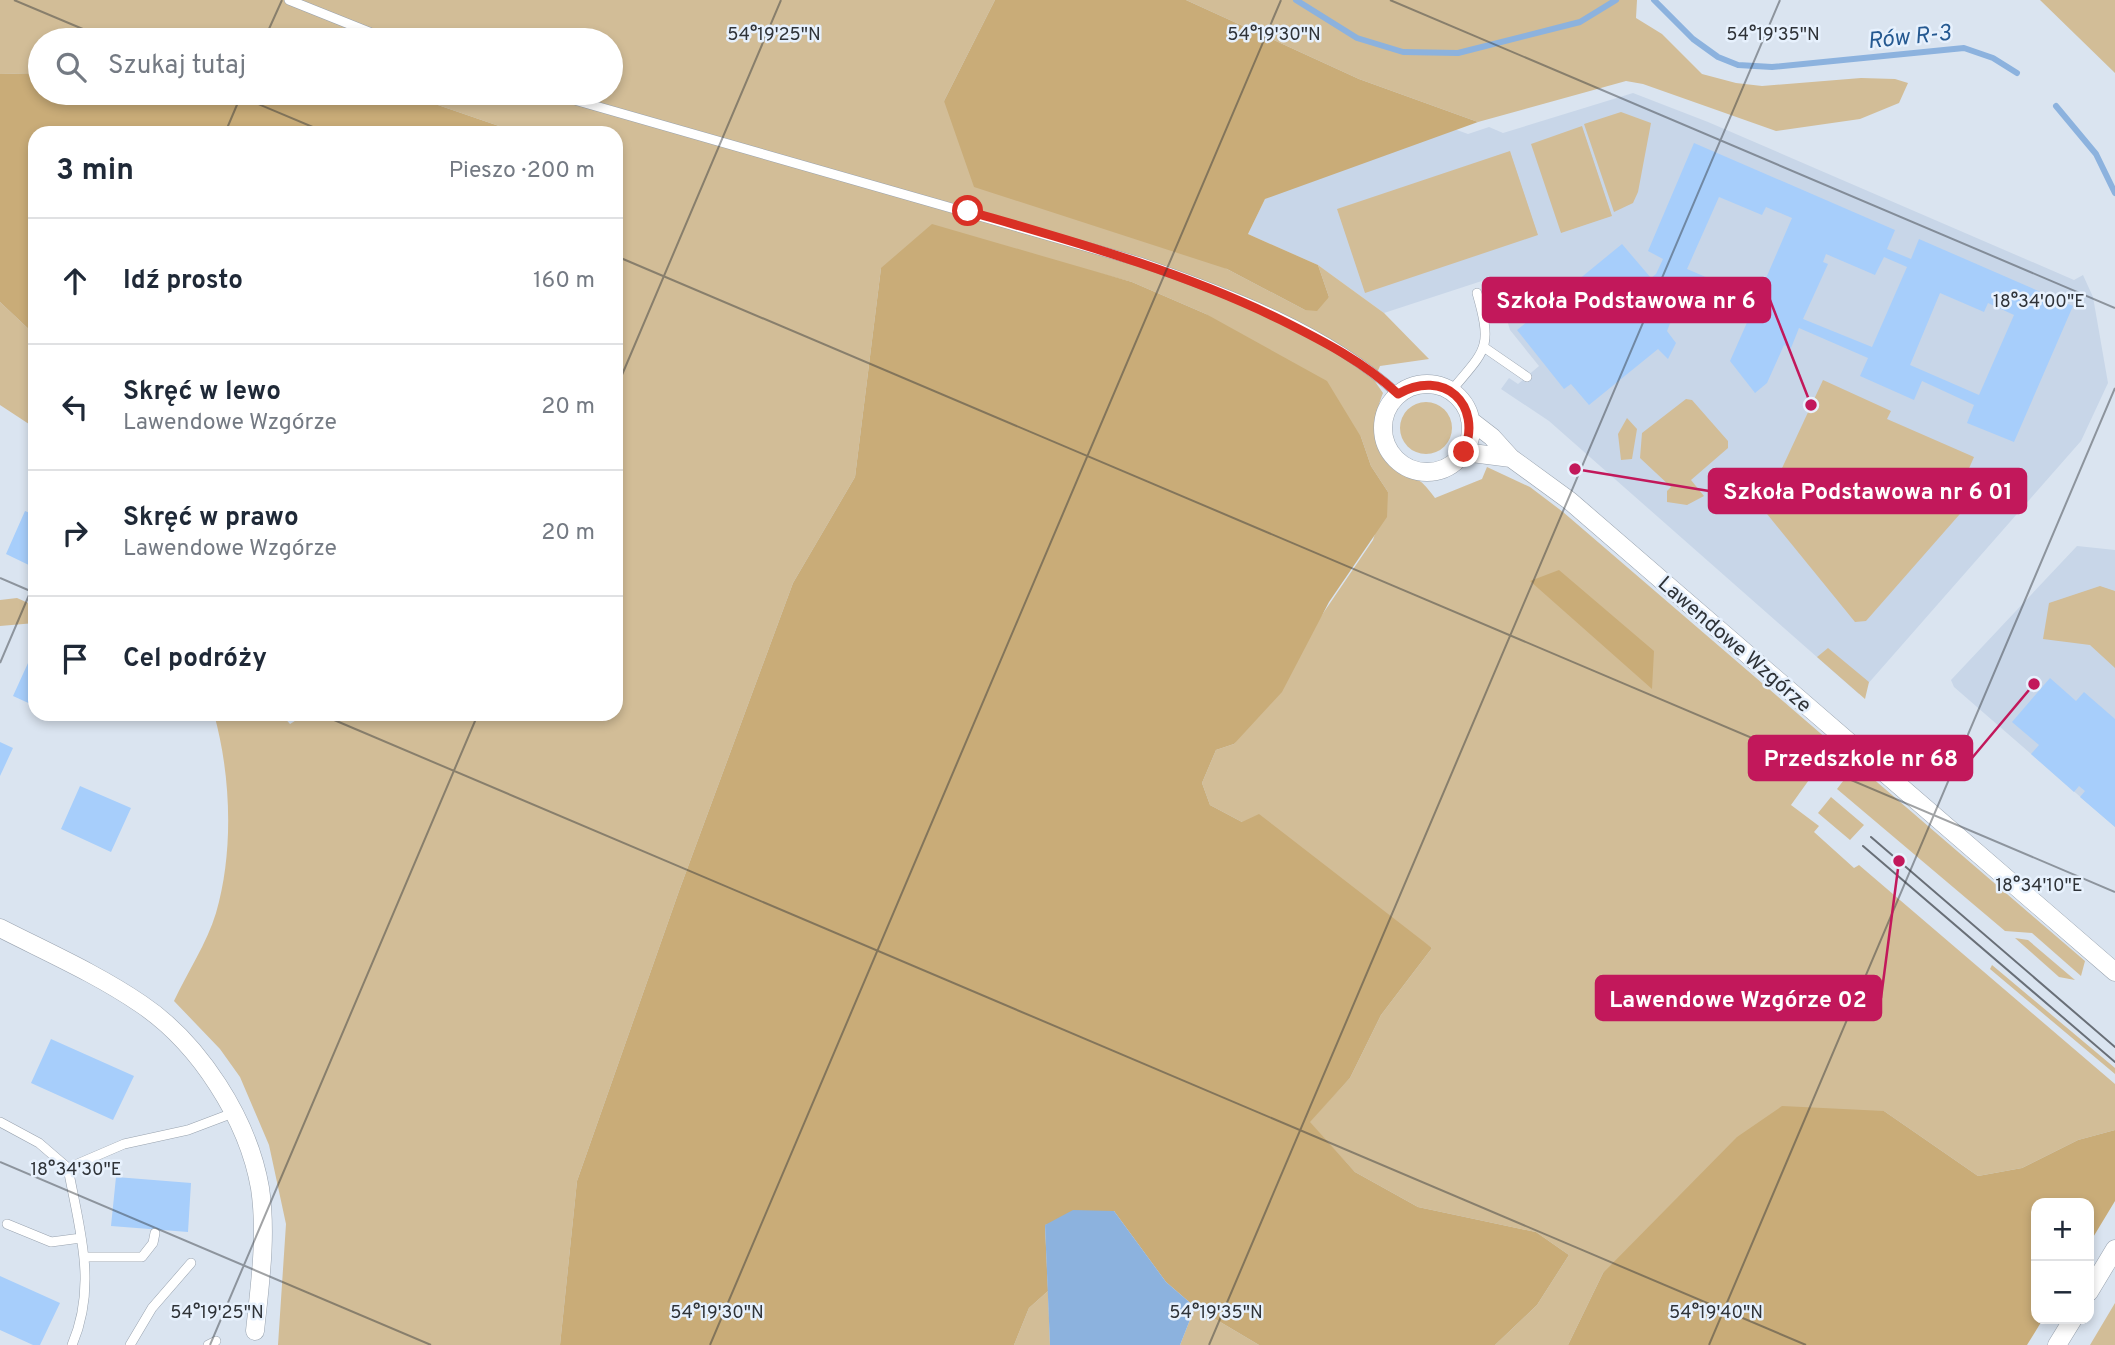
<!DOCTYPE html>
<html lang="pl">
<meta charset="utf-8">
<style>
body{margin:0;font-family:Overpass,sans-serif;background:#f2f2f3;color:#1f2937}
.controls{position:absolute;right:21px;bottom:21px;display:grid;overflow:hidden;border-radius:14px;box-shadow:0 4px 10px #0003}
.controls button{width:63px;height:63px;display:grid;place-items:center;padding:0;border:0;border-bottom:2px solid #e0e1e3;background:#fff;color:#1f2937;font:35px sans-serif}
.stop{position:absolute;width:21px;height:21px;margin:-16px;border:5px solid #d93025;border-radius:50%;background:#fff}
.stop.end{background:#d93025;border-color:#fff;box-shadow:0 2px 7px #0008}
.list{margin:0;padding:0;list-style:none}
h2{display:flex;justify-content:space-between;align-items:center;height:91px;margin:0;padding:0 28px;font-size:30px}
h2 small{font-size:23px;font-weight:400;color:#747a83}
.list li{display:grid;grid-template-columns:46px 1fr auto;gap:21px;align-items:center;box-sizing:border-box;height:126px;padding:0 28px;border-top:2px solid #e0e1e3}
.list b{display:block;font-size:26px;white-space:nowrap}
.list p{margin:0;font-size:23px;white-space:nowrap;color:#747a83}
.list em{font-size:23px;font-style:normal;color:#747a83}
.icon{flex:none;width:38px;height:38px;fill:none;stroke:currentColor;stroke-width:2;stroke-linecap:round;stroke-linejoin:round}
.map{position:relative;flex:none;width:2115px;height:1345px;overflow:hidden}
.search{position:absolute;background:#fff;box-shadow:0 4px 10px #0003;left:28px;top:28px;width:595px;height:77px;display:flex;align-items:center;gap:18px;box-sizing:border-box;padding:0 24px;border-radius:38px;color:#747a83;font-size:26px}
.panel{position:absolute;background:#fff;box-shadow:0 4px 10px #0003;left:28px;top:126px;width:595px;height:595px;border-radius:21px}
.map>svg:first-child{display:block}
</style>
<div class="map">
<svg width="2115" height="1345" viewBox="0 0 2115 1345">
<rect width="100%" height="100%" fill="#dae4f0"/>
<path fill="#c8d6e8" d="M 1633,93 L 1708,122 L 2074,280 L 2083,275 L 2093,297 L 2108,383 L 2081,441 L 1859,694 L 1549,421 L 1501,389 L 1509,378 L 1518,384 L 1539,366 L 1510,330 L 1494,277 L 1384,313 L 1318,265 L 1248,234 L 1265,199 L 1275,194 L 1454,129 L 1468,134 L 1489,127 L 1503,133 Z
M 2077,546 L 2115,550 L 2115,827 L 1954,687 L 1951,680 Z"/>
<path fill="#d2bd97" d="M 0,0 L 995,0 L 944,101 L 1227,269 L 1305,310 L 1329,297 L 1318,265 L 1384,313 L 1429,359 L 1380,366 L 1374,380 L 1383,393 C 1372,421 1368,452 1398,471 C 1419,484 1416,472 1435,498 L 1482,479 L 1487,467 L 1530,487 L 1563,512 L 1834,745 L 1791,805 L 1819,826 L 1814,832 L 1854,868 L 1859,865 L 2115,1084 L 2115,1130 L 2078,1140 L 2022,1168 L 1978,1176 L 1884,1111 L 1603,1273 L 1568,1345 L 1495,1345 L 1537,1305 L 1569,1255 L 1536,1232 L 1418,1207 L 1355,1172 L 1309,1122 L 1350,1078 L 1381,1015 L 1432,948 L 1242,822 L 1210,805 L 1202,783 L 1216,750 L 1234,744 L 1373,540 L 1388,492 L 1371,466 L 1361,437 L 1206,314 L 1132,282 L 1043,258 L 881,268 L 855,477 L 793,583 L 679,891 L 577,1181 L 560,1345 L 278,1345 L 286,1224 L 269,1145 L 240,1077 L 220,1049 L 174,1001 C 187,973 207,943 216,913 C 234,852 231,775 214,714 L 281,714 L 290,724 L 306,714 L 616,714 L 616,133 L 507,133 L 499,126 L 403,93 L 611,93 L 611,40 L 40,40 L 40,73 L 0,74 Z
M 1186,0 L 1637,0 L 1636,18 L 1662,34 L 1702,74 L 1736,83 L 1762,86 L 1861,78 L 1895,79 L 1908,83 L 1899,103 L 1860,119 L 1776,131 L 1643,84 L 1626,81 L 1478,122 L 1359,79 Z
M 2040,0 L 2115,0 L 2115,73 Z
M 1621,112 L 1651,123 L 1638,192 L 1633,203 L 1614,212 L 1584,124 Z
M 1582,126 L 1612,216 L 1561,233 L 1531,144 Z
M 1510,151 L 1538,235 L 1365,293 L 1337,209 Z
M 0,302 L 35,335 L 35,428 L 0,405 Z
M 1823,380 L 1891,411 L 1887,419 L 1974,457 L 1967,473 L 1988,482 L 1866,621 L 1855,622 L 1763,509 Z
M 1686,399 L 1692,400 L 1728,441 L 1728,448 L 1691,480 L 1704,496 L 1687,505 L 1667,502 L 1667,491 L 1671,487 L 1640,458 L 1642,433 Z
M1400 428a26 26 0 1 1 52 0a26 26 0 1 1-52 0Z
M 1627,418 L 1637,429 L 1632,459 L 1621,460 L 1618,434 Z
M 2100,586 L 2115,591 L 2115,668 L 2090,645 L 2043,639 L 2049,603 Z
M 17,598 L 35,606 L 35,623 L 0,626 L 0,600 Z
M 1828,648 L 1869,682 L 1865,699 L 1817,657 Z
M 1856,764 L 2085,961 L 2081,976 L 2032,933 L 2005,931 L 1837,789 Z
M 1831,797 L 1864,825 L 1850,840 L 1818,813 Z
M 2015,938 L 2028,940 L 2075,980 L 2059,977 Z
M 1992,965 L 2115,1068 L 2115,1074 L 1990,969 Z
M 1048,1291 L 1050,1345 L 1014,1345 L 1029,1308 Z
M 2115,1303 L 2115,1345 L 2090,1345 Z
M 1195,1307 L 1259,1345 L 1180,1345 Z"/>
<path fill="#c9ac78" d="M 995,0 L 1186,0 L 1359,79 L 1478,122 L 1265,199 L 1248,234 L 1318,265 L 1329,297 L 1317,311 L 1305,310 L 1227,269 L 974,187 L 944,101 Z
M 40,73 L 40,93 L 403,93 L 499,126 L 507,133 L 35,133 L 35,335 L 0,302 L 0,74 Z
M 932,224 L 1132,282 L 1206,314 L 1327,381 L 1361,437 L 1371,466 L 1388,492 L 1387,517 L 1329,602 L 1282,692 L 1234,744 L 1216,750 L 1202,783 L 1210,805 L 1242,822 L 1259,814 L 1432,948 L 1381,1015 L 1350,1078 L 1310,1122 L 1355,1172 L 1418,1207 L 1536,1232 L 1569,1255 L 1537,1305 L 1495,1345 L 1259,1345 L 1195,1307 L 1166,1282 L 1114,1211 L 1045,1225 L 1048,1291 L 1029,1308 L 1014,1345 L 560,1345 L 577,1181 L 679,891 L 793,583 L 855,477 L 881,268 Z
M 1559,570 L 1654,651 L 1652,689 L 1530,581 Z
M 1782,1106 L 1884,1111 L 1978,1176 L 2022,1168 L 2078,1140 L 2115,1130 L 2115,1201 L 2089,1244 L 2089,1203 L 2036,1203 L 2036,1319 L 2043,1319 L 2027,1345 L 1568,1345 L 1603,1273 L 1737,1137 Z"/>
<path fill="#8cb2de" d="M 1073,1210 L 1114,1211 L 1166,1282 L 1195,1307 L 1180,1345 L 1050,1345 L 1045,1225 Z"/>
<g fill="none" stroke-linecap="round" stroke-linejoin="round">
<path stroke="#8cb2de" stroke-width="6" d="M 1296,0 L 1357,38 L 1403,52 L 1458,53 L 1580,22 L 1616,0
M 1654,0 L 1693,39 L 1718,57 L 1738,65 L 1772,67 L 1964,48 L 1993,58 L 2017,73
M 2056,106 L 2096,154 L 2115,193"/>
</g>
<path fill="#a7cefb" fill-rule="evenodd" d="M 1694,143 L 1895,230 L 1887,249 L 1911,259 L 1919,239 L 2073,306 L 2014,442 L 1967,423 L 1974,405 L 1922,381 L 1914,400 L 1860,376 L 1868,358 L 1799,328 L 1791,348 L 1784,345 L 1767,383 L 1755,393 L 1730,361 L 1753,309 L 1701,287 L 1692,306 L 1679,301 L 1667,331 L 1676,343 L 1668,359 L 1658,349 L 1589,405 L 1571,384 L 1564,389 L 1517,330 L 1622,244 L 1651,278 L 1656,274 L 1663,259 L 1648,251 ZM 1719,197 L 1762,215 L 1766,207 L 1792,218 L 1757,299 L 1687,269 ZM 1826,254 L 1875,275 L 1884,257 L 1907,267 L 1872,347 L 1803,319 L 1828,264 L 1823,262 ZM 1940,293 L 1984,312 L 1988,303 L 2014,315 L 1979,395 L 1910,365 Z
M 25,511 L 35,515 L 35,568 L 6,554 Z
M 33,652 L 35,653 L 35,706 L 13,696 Z
M 2050,678 L 2076,701 L 2084,692 L 2115,719 L 2115,827 L 2080,797 L 2085,791 L 2079,786 L 2074,792 L 2031,754 L 2039,745 L 2012,722 Z
M 0,742 L 13,748 L 0,776 Z
M 80,786 L 131,808 L 111,852 L 61,829 Z
M 51,1039 L 134,1076 L 113,1120 L 31,1083 Z
M 116,1177 L 191,1183 L 188,1232 L 111,1226 Z
M 0,1276 L 60,1303 L 40,1345 L 33,1345 L 0,1330 Z"/>
<g fill="none" stroke-linecap="round" stroke-linejoin="round">
<defs>
<path id="lane" d="M 289,0 L 389,40
M 550,93 L 1140,262 C 1229,293 1328,330 1398,394
M 1485,348 L 1527,377
M 1451,391 C 1486,349 1493,349 1477,293
M 0,1122 L 39,1143 L 68,1168 C 79,1228 98,1285 72,1345
M 68,1168 L 124,1144 L 188,1130 L 233,1113
M 7,1224 L 51,1242 L 81,1238
M 85,1257 L 142,1257 L 153,1243 L 155,1233
M 130,1345 L 152,1308 L 191,1263
M 208,1345 L 216,1341"/>
<path id="street" d="M1383 428a44 44 0 1 1 88 0a44 44 0 1 1-88 0Z
M 1470,420 L 1492,437 L 1511,458 L 1570,501 L 2115,972
M 1464,452 L 1511,458
M 0,928 C 47,952 97,974 141,1004 C 199,1043 248,1119 260,1188 C 267,1235 260,1284 255,1331
M 2089,1292 L 2115,1249
M 2057,1345 L 2073,1319"/>
</defs>
<use href="#lane" stroke="#98a2ae" stroke-width="10"/>
<use href="#street" stroke="#98a2ae" stroke-width="19"/>
<use href="#lane" stroke="#fff" stroke-width="9"/>
<use href="#street" stroke="#fff" stroke-width="18"/>
<path stroke="#696f77" stroke-width="2" d="M 1871,837 L 2115,1047
M 1863,846 L 2115,1062"/>
</g>
<g fill="none" stroke-linecap="round" stroke-linejoin="round">
<path stroke="#d93025" stroke-width="9" d="M 968,211 C 1075,242 1181,271 1281,320 C 1323,341 1364,362 1398,394 C 1444,368 1483,404 1464,452"/>
</g>
<path fill="none" stroke="#2f3338" stroke-width="2" stroke-opacity="0.45" d="M 14,0 L 109,40M 1390,0 L 2115,308M 264,40 L 282,0M 232,93 L 327,133M 225,133 L 242,93M 616,256 L 2115,892M 616,389 L 781,0M 0,578 L 35,593M 0,663 L 35,581M 320,714 L 1806,1345M 0,1162 L 431,1345M 210,1345 L 478,714M 710,1345 L 1281,0M 1209,1345 L 1780,0M 1709,1345 L 2115,388"/>
<g text-anchor="middle" stroke-width="5" stroke-linejoin="round" paint-order="stroke">
<g font-size="21" fill="#2f3338" stroke="#e7f1fd">
<text transform="translate(1735 644) rotate(41)" y="7">Lawendowe Wzgórze</text>
</g>
<g font-size="23" font-style="italic" fill="#255991" stroke="#e7f1fd">
<text transform="translate(1909 36) rotate(-6)" y="8">Rów R-3</text>
</g>
</g>
<g font-size="18" text-anchor="middle" fill="#2f3338" stroke="#e7f1fd" stroke-width="5" stroke-linejoin="round" paint-order="stroke">
<text x="774" y="40">54°19'25"N</text>
<text x="1274" y="40">54°19'30"N</text>
<text x="1773" y="40">54°19'35"N</text>
<text x="2039" y="307">18°34'00"E</text>
<text x="2039" y="891">18°34'10"E</text>
<text x="76" y="1175">18°34'30"E</text>
<text x="217" y="1318">54°19'25"N</text>
<text x="717" y="1318">54°19'30"N</text>
<text x="1216" y="1318">54°19'35"N</text>
<text x="1716" y="1318">54°19'40"N</text>
</g>
<path fill="none" stroke="#c2185b" stroke-width="2.5" d="M1811 405L1770 300M1575 469L1709 491M2034 684L1972 758M1899 861L1881 998"/>
<g fill="#c2185b" stroke="#e7f1fd" stroke-width="2.5">
<circle cx="1811" cy="405" r="7"/>
<circle cx="1575" cy="469" r="7"/>
<circle cx="2034" cy="684" r="7"/>
<circle cx="1899" cy="861" r="7"/>
</g>
<g fill="#c2185b" stroke="#c2185b" stroke-width="2.5">
<rect x="1483" y="278" width="287" height="44" rx="7"/>
<rect x="1709" y="469" width="317" height="44" rx="7"/>
<rect x="1749" y="736" width="223" height="44" rx="7"/>
<rect x="1596" y="976" width="285" height="44" rx="7"/>
</g>
<g font-size="23" text-anchor="middle" font-weight="bold" fill="#fff">
<text x="1626" y="308">Szkoła Podstawowa nr 6</text>
<text x="1868" y="499">Szkoła Podstawowa nr 6 01</text>
<text x="1861" y="766">Przedszkole nr 68</text>
<text x="1738" y="1007">Lawendowe Wzgórze 02</text>
</g>
</svg>
<div class="controls">
<button>+</button>
<button>−</button>
</div>
<div class="stop" style="left:968px;top:211px"></div>
<div class="stop end" style="left:1464px;top:452px"></div>
<div class="search"><svg class="icon" aria-label="search" viewBox="0 0 24 24"><circle cx="10" cy="10" r="6"/><path d="M15 15l6 6"/></svg>Szukaj tutaj</div>
<section class="panel">
<h2>3 min<small>Pieszo · 200 m</small></h2>
<ul class="list">
<li><svg class="icon" aria-label="ahead" viewBox="0 0 24 24"><path d="M12 20V5M6 11l6-6 6 6"/></svg><div><b>Idź prosto</b></div><em>160 m</em></li>
<li><svg class="icon" aria-label="left" viewBox="0 0 24 24"><path d="M17 20v-9H6M10 6l-5 5 5 5"/></svg><div><b>Skręć w lewo</b><p>Lawendowe Wzgórze</p></div><em>20 m</em></li>
<li><svg class="icon" aria-label="right" viewBox="0 0 24 24"><path d="M7 20v-9h11M14 6l5 5-5 5"/></svg><div><b>Skręć w prawo</b><p>Lawendowe Wzgórze</p></div><em>20 m</em></li>
<li><svg class="icon" aria-label="arrive" viewBox="0 0 24 24"><path d="M6 21V4h12l-3 4 3 4H6"/></svg><div><b>Cel podróży</b></div></li>
</ul>
</section>
</div>
